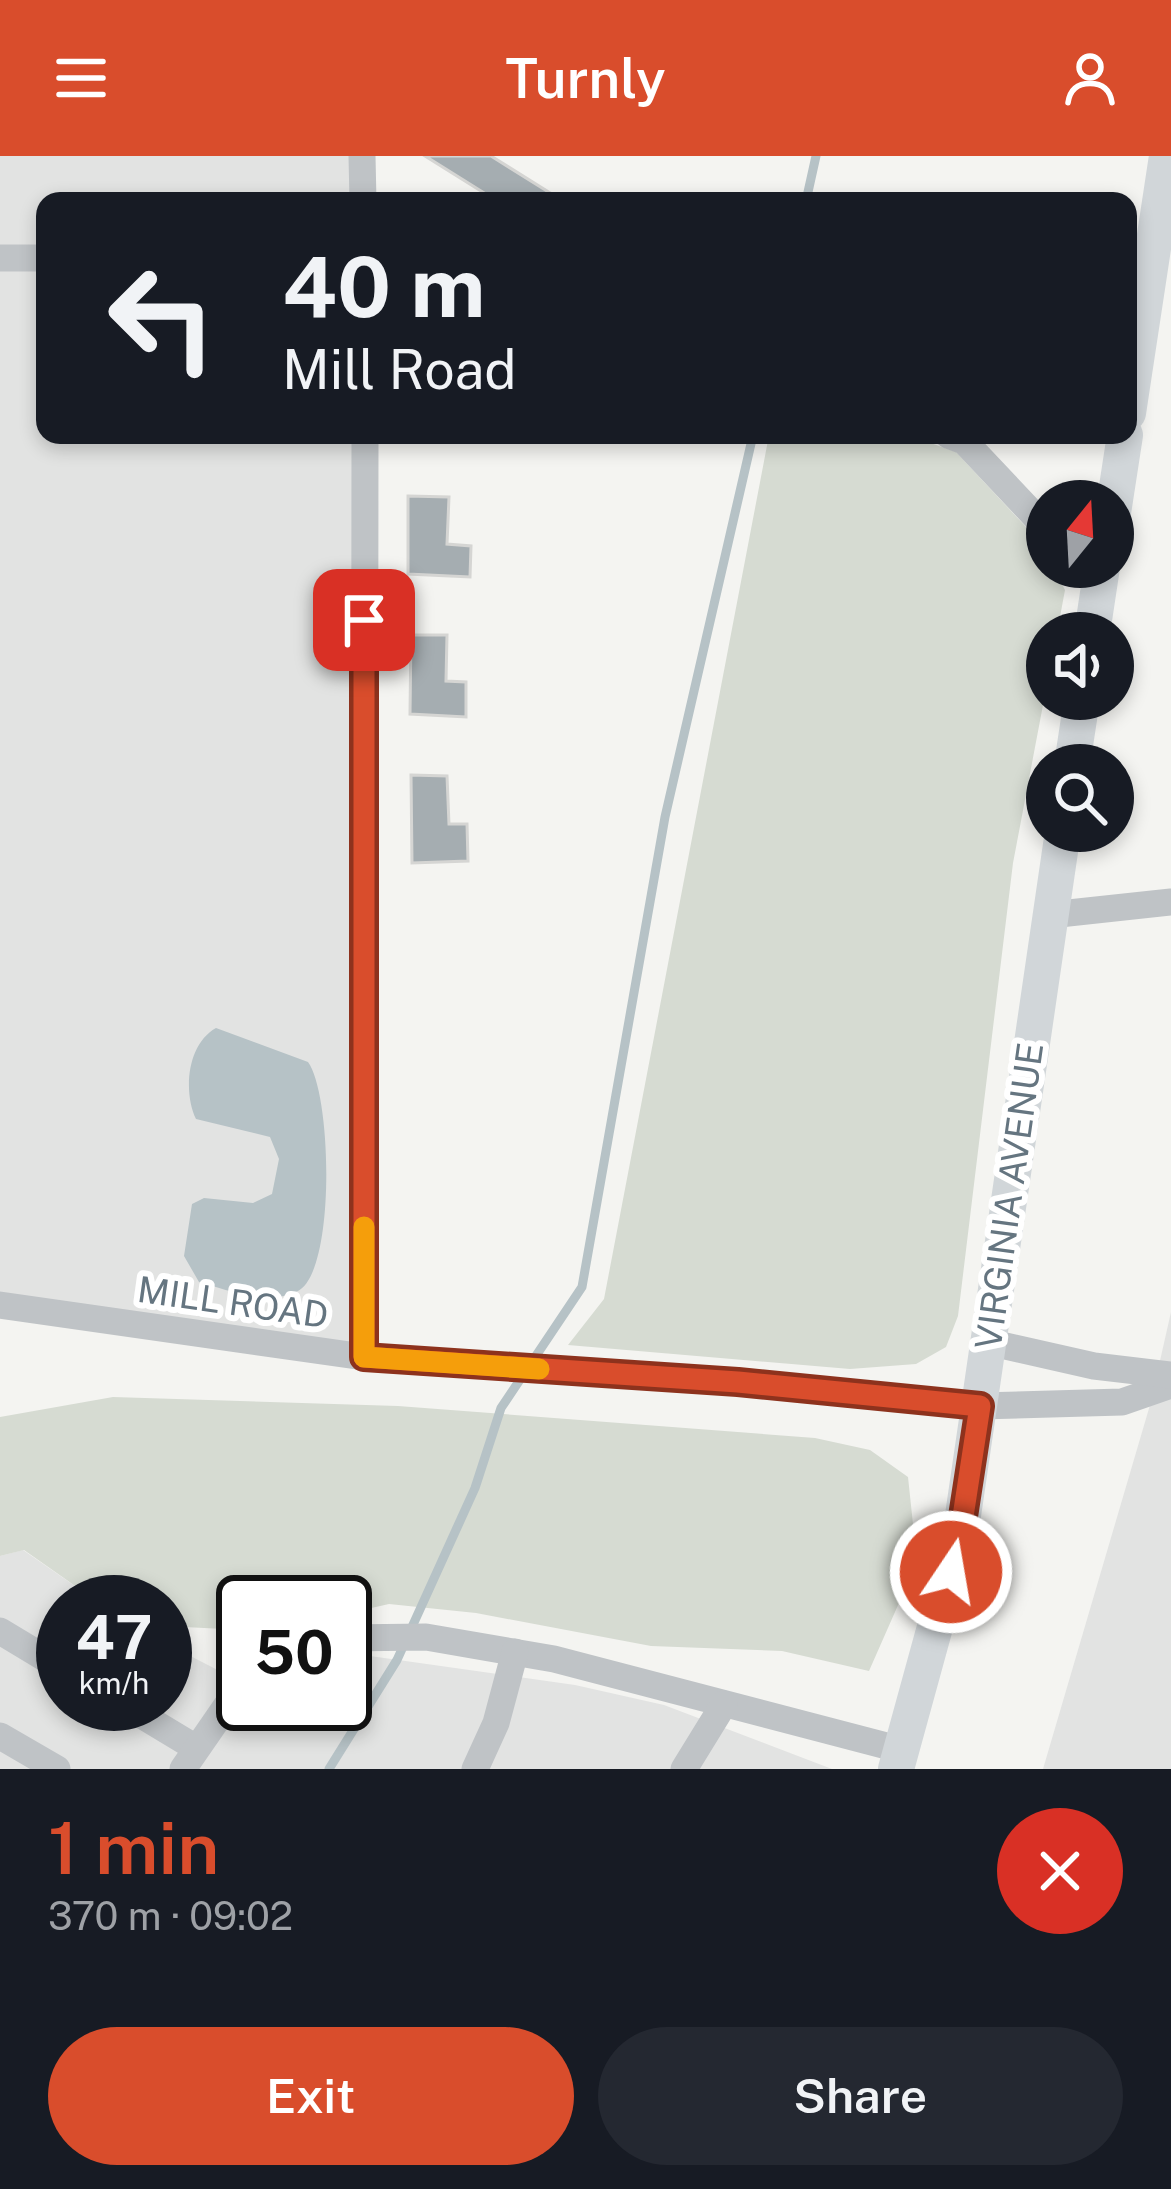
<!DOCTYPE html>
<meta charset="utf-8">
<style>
:root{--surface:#171b24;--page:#242831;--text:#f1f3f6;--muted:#9ea1a6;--accent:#d94d2c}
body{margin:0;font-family:"Public Sans",sans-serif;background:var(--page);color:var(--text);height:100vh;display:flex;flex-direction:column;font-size:45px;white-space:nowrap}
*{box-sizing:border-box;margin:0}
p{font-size:39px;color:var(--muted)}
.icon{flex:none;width:66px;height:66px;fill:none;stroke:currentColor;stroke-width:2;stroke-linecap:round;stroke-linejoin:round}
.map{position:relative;height:1613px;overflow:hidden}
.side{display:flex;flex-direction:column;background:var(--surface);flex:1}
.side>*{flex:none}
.banner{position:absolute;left:36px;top:36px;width:1101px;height:252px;border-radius:24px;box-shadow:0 6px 18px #0003;background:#171b24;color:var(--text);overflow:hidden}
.needle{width:78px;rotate:18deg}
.buttons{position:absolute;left:1026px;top:324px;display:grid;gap:24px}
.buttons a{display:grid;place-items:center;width:108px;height:108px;border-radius:50%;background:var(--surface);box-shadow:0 6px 18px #0003;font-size:60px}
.speed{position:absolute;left:36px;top:1419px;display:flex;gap:24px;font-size:60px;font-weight:700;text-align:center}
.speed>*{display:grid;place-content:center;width:156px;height:156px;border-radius:50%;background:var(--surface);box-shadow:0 6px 18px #0003;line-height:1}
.speed small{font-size:30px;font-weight:400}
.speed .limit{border:6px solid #111;border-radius:18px;background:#fff;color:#111}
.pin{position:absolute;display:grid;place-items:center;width:102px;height:102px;color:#fff;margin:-51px;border-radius:24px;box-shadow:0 6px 18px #0006}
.me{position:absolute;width:132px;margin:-66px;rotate:12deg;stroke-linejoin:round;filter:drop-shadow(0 0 9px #0008)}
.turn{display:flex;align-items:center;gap:42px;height:252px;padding:0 48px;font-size:54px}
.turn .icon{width:156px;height:156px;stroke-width:2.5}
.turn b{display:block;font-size:84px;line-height:102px}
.round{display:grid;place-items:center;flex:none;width:126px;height:126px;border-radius:63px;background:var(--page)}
.summary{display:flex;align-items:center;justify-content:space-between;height:204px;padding:0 48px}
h1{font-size:72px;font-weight:600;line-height:90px;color:var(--accent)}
.button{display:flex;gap:24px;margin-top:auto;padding:24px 48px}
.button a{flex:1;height:138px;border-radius:72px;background:var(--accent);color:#fff;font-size:48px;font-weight:600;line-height:138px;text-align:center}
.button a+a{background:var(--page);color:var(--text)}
header{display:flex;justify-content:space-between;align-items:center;height:156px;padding:0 48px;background:var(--accent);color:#fff;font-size:54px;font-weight:600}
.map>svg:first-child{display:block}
.built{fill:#e2e3e2}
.green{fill:#d6dbd2}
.water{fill:#b6c2c6}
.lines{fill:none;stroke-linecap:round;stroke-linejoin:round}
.stream{stroke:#b6c2c6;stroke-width:9}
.building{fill:#a5adb1;stroke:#d5d5d3;stroke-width:3}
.minor{stroke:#bfc3c6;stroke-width:27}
.major{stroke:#d1d6d9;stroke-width:36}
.route-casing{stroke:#8d321d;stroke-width:30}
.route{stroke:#d94d2c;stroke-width:21}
.slow{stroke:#f59e0b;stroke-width:21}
.labels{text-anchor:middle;stroke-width:12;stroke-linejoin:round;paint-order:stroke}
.street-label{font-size:36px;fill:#657580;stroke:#fff}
</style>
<header><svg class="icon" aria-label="menu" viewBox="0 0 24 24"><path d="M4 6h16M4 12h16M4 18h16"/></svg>Turnly<svg class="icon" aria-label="person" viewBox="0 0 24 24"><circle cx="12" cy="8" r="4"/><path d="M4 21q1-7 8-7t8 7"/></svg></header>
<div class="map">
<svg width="1171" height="1613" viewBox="0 0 1171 1613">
<rect width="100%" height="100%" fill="#f4f4f1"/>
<g class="built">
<path d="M0,0H362L363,45H45V279H365L364,1201L0,1149Z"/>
<path d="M1171,1156V1613H1043L1150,1249Z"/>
<path d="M23,1394L98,1446H63V1548H165V1487L243,1527V1548H345V1509L370,1500L575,1529L664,1549L832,1613H0V1400Z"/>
</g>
<g class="green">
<path d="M769,279H908L956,296L1040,386L1047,399V411H1053L1065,434L1057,477H1047V528L1013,707L958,1160L946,1191L916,1208L850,1213L568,1189L604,1143Z"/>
<path d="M113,1241L398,1250L815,1282L870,1294L908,1321L917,1406L869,1515L782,1495L651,1490L476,1457L389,1448L345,1458V1446H243V1474L165,1470V1446H98L24,1394L0,1400V1261Z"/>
</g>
<path class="water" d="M216,872L308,906C332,939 336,1115 298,1135C271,1150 226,1134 199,1126L184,1100L192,1048L204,1042L253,1047L272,1038L279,1003L270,981L196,963C183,936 187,888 216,872Z"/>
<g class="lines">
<g class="stream">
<path d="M806,45L816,0"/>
<path d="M329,1613L397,1504L475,1332L501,1252L582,1131L665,661L753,279"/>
</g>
</g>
<g class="building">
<path d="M425,0H491L563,45H497Z"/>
<path d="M408,340L449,341L447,388L471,390L470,421L408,418Z"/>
<path d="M411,479H447L446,525L466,526V561L410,558Z"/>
<path d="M411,619L447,620L449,668H467L468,705L412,707Z"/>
</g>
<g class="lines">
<g class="minor">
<path d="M362,0L363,45"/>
<path d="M0,102H45"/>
<path d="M948,279L964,285L1047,373"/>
<path d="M1050,759L1171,746"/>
<path d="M0,1149L364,1201L738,1226L979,1250L1122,1246L1171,1229"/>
<path d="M988,1186L1094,1210L1171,1219"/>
<path d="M364,1201L365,279"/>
<path d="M0,1475L63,1513"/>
<path d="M345,1482L426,1481L554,1503L902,1594"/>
<path d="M123,1548L196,1592"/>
<path d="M0,1580L57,1613"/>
<path d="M183,1613L243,1526"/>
<path d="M475,1613L496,1567L515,1496"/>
<path d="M684,1613L724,1548"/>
</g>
<g class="major">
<path d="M1128,257L1167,0"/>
<path d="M1113,357L1125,279"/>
<path d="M1092,477L1102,411"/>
<path d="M1072,609L1082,543"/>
<path d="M896,1613L960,1380L1063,675"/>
</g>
</g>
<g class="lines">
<defs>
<path id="route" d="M364,464V1201L738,1226L980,1250L960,1380L951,1416"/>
</defs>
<use href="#route" class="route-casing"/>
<use href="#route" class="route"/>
<path class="slow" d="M364,1071V1201L539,1213"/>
</g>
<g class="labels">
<g class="street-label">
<text transform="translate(1009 1040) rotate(-82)" y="13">VIRGINIA AVENUE</text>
<text transform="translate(233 1146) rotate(8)" y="13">MILL ROAD</text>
</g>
</g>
</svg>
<div class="buttons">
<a><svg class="needle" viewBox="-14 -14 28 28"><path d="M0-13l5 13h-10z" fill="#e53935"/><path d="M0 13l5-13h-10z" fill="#9ea1a6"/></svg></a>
<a><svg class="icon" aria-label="sound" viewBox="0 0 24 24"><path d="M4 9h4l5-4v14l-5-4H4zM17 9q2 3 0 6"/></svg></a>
<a><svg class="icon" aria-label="search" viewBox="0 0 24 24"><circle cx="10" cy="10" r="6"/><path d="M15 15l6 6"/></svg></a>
</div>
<div class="speed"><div>47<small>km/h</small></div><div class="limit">50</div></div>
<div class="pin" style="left:364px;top:464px;background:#d93025"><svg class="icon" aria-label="arrive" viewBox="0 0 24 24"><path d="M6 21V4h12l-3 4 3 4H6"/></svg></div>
<svg class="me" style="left:951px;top:1416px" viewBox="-20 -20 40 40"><circle r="17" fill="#d94d2c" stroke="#fff" stroke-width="3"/><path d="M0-11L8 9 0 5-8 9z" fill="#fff"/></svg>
<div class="banner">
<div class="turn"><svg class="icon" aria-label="left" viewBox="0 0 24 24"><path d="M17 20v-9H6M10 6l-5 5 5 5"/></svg><div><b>40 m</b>Mill Road</div></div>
</div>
</div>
<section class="side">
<div class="summary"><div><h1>1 min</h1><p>370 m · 09:02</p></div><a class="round" style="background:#d93025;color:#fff"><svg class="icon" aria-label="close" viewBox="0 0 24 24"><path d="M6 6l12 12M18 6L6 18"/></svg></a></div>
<div class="button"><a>Exit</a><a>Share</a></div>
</section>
